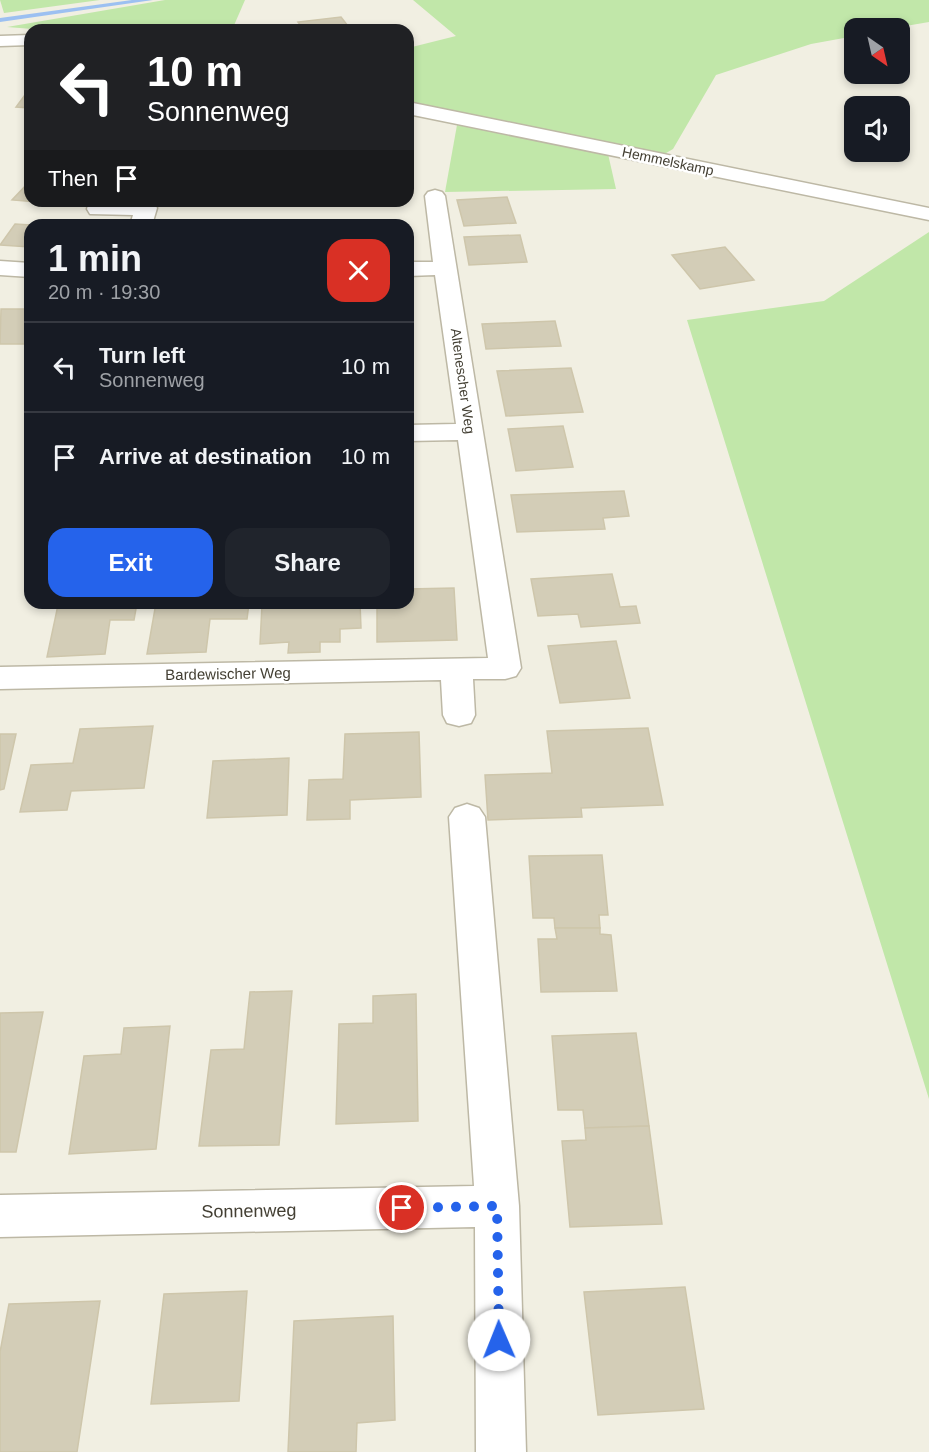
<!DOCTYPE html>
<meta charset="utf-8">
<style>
:root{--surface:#171b24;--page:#20242c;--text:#f1f3f6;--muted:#9ea1a6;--line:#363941;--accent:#2563eb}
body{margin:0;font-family:Helvetica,sans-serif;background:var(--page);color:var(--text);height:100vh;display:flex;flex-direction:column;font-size:22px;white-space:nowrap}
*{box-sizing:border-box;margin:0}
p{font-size:20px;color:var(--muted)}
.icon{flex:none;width:33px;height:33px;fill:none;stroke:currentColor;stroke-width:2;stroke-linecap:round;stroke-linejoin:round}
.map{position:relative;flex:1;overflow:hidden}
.details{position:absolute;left:24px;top:219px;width:390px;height:390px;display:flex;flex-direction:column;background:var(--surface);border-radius:18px;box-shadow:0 3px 9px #0003}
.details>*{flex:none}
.top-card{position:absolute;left:24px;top:24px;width:390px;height:183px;border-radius:18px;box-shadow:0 3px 9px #0003;background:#202124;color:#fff;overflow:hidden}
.needle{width:39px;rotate:146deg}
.tools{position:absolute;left:844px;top:18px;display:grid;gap:12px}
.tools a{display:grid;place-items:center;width:66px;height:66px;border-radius:12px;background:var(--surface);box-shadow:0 3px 9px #0003;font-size:30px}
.pin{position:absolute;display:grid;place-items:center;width:51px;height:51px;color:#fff;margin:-26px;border:3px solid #fff;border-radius:50%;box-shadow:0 2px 6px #0007}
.me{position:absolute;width:66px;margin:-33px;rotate:359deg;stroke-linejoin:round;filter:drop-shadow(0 0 4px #0008)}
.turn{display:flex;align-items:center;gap:21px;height:126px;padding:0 24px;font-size:27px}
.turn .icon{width:78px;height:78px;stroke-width:2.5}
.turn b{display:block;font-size:42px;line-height:51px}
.then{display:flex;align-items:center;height:57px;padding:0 24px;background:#0003;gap:12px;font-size:22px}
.round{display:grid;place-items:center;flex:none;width:63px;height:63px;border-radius:18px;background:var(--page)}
.headline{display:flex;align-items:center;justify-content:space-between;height:102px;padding:0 24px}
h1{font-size:36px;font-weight:700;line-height:45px}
.cta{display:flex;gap:12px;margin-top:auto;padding:12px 24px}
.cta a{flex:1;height:69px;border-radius:18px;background:var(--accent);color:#fff;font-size:24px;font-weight:700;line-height:69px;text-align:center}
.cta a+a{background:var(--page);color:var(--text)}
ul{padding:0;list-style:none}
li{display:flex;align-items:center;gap:18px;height:90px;padding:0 24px;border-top:2px solid var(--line)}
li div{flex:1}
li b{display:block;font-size:22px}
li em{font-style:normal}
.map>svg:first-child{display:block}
.green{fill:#c1e7a9}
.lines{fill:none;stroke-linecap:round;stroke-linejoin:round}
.stream{fill:#9cc0f1;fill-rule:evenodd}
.building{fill:#d3cdb7;stroke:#cec6ab;stroke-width:1.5}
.minor-casing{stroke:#bdb8a5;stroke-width:3}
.minor{fill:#fff;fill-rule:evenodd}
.route{stroke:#2563eb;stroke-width:10;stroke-dasharray:0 18}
.labels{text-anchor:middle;stroke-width:5;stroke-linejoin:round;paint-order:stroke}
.far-street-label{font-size:14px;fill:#433f33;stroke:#fff}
.street-label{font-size:15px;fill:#433f33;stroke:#fff}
.near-street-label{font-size:18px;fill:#433f33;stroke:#fff}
</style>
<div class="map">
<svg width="929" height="1452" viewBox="0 0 929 1452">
<rect width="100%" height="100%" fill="#f1efe2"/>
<g class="green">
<path d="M0,0H100L4,13Z"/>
<path d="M165,0H245L232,30H45L7,27Z"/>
<path d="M413,0H929V22L894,28H855V36L811,44L716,75L673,149L661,156L408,104V48L456,36Z"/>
<path d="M457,125L608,154L616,189L445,192Z"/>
<path d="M929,232V1099L687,320L824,301Z"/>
</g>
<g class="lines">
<path class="stream" d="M132,0H153L0,22V18Z"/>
</g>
<g class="building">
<path d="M341,17L351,30H304L298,22Z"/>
<path d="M30,88V108L16,107Z"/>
<path d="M30,181V201H64L62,204L12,200Z"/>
<path d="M507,197L516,223L464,226L457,200Z"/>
<path d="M263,221L262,225H176L177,222Z"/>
<path d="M15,224L30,225V247L0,245Z"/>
<path d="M520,235L527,262L469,265L464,237Z"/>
<path d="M725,247L754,280L700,289L672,255Z"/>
<path d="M1,309H30V344H0Z"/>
<path d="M555,321L561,346L486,349L482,324Z"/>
<path d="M571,368L583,412L506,416L497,371Z"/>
<path d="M563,426L573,467L516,471L508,429Z"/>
<path d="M624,491L629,516L603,518L605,529L517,532L511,495Z"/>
<path d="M612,574L620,607L636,606L640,623L581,627L578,614L538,616L531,579Z"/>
<path d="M454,588L457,640L377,642V603H408V589Z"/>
<path d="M137,603L134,620H110L105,654L47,657L58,605Z"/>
<path d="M156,603H249L247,619H210L206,652L147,654Z"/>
<path d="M310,603H360L361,628L340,629V642H320V652L288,653L289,642L260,644L262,605Z"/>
<path d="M616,641L630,698L560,703L548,646Z"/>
<path d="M153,726L144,788L71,791L67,810L20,812L31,765L73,763L80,729Z"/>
<path d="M648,728L663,805L581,808L582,817L488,820L485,775L552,773L547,731Z"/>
<path d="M419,732L421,797L350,800V819L307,820L309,780L343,779L345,734Z"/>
<path d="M0,734H16L4,789L0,790Z"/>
<path d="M289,758L287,815L207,818L213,761Z"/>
<path d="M602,855L608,915H599L600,928H555L554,918H533L529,856Z"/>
<path d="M555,928H600V934L611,935L617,991L541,992L538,939H557Z"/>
<path d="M292,991L279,1145L199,1146L211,1050L244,1049L250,992Z"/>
<path d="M416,994L418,1121L336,1124L339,1024L373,1023V996Z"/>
<path d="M43,1012L16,1152H0V1013Z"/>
<path d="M170,1026L156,1149L69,1154L84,1056L121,1054L124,1028Z"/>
<path d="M636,1033L649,1126L585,1128L583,1110H558L552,1036Z"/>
<path d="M649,1126L662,1224L570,1227L562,1141L586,1140L585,1128Z"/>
<path d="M685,1287L704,1409L598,1415L584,1292Z"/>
<path d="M247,1291L239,1401L151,1404L164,1294Z"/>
<path d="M100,1301L77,1452H0V1352L9,1304Z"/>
<path d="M393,1316L395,1420L357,1423L356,1452H288L294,1321Z"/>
</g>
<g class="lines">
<defs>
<g id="minor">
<path d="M30,35V45L0,46V36Z"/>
<path d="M408,102L929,208V220L408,114Z"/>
<path d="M435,190L442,192L445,196L521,668L516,676L505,679H473L475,715L471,723L459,726L447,723L443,715L441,680L0,689V667L488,658L458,440L408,441V425L456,424L435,275L408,276V262H433L425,196L428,192Z"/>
<path d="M89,201L146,202L154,203L157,208L152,225H130L133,215L90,214L87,209Z"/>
<path d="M0,261L30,263V277L0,275Z"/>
<path d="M467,804L479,808L485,817L519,1206L526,1452H476L475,1227L0,1237V1195L474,1186L449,817L455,808Z"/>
</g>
</defs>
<use href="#minor" class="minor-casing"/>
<use href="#minor" class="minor"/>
</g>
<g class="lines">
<path class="route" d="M402,1208L497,1206L499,1340"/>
</g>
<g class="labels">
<g class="far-street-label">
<text transform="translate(668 161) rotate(12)" y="5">Hemmelskamp</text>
<text transform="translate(463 381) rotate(82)" y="5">Altenescher Weg</text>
</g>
<g class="street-label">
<text transform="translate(228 674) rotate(-1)" y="5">Bardewischer Weg</text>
</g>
<g class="near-street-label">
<text transform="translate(249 1211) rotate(-1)" y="6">Sonnenweg</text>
</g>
</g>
</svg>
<div class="tools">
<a><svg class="needle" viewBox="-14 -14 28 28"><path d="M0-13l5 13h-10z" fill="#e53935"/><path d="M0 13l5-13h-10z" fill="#9ea1a6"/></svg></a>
<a><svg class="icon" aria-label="sound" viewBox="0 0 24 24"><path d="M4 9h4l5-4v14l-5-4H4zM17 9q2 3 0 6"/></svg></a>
</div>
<div class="pin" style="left:402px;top:1208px;background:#d93025"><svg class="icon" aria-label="arrive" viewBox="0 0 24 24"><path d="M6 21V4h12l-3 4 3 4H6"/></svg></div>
<svg class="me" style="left:499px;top:1340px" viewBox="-20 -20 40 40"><circle r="19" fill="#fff"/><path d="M0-13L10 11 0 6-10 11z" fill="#2563eb"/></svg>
<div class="top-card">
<div class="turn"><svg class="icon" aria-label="left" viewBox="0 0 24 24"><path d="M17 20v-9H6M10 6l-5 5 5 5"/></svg><div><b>10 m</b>Sonnenweg</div></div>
<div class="then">Then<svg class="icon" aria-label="arrive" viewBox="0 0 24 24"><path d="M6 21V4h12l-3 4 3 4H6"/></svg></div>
</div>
<section class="details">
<div class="headline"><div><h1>1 min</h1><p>20 m · 19:30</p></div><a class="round" style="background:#d93025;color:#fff"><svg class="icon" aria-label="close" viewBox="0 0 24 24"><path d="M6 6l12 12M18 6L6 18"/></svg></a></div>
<ul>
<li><svg class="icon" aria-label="left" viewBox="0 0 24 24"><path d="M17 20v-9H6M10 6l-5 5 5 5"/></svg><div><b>Turn left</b><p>Sonnenweg</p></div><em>10 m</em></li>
<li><svg class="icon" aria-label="arrive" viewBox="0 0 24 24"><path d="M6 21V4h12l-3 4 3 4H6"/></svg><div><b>Arrive at destination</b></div><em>10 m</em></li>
</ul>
<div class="cta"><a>Exit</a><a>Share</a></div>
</section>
</div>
